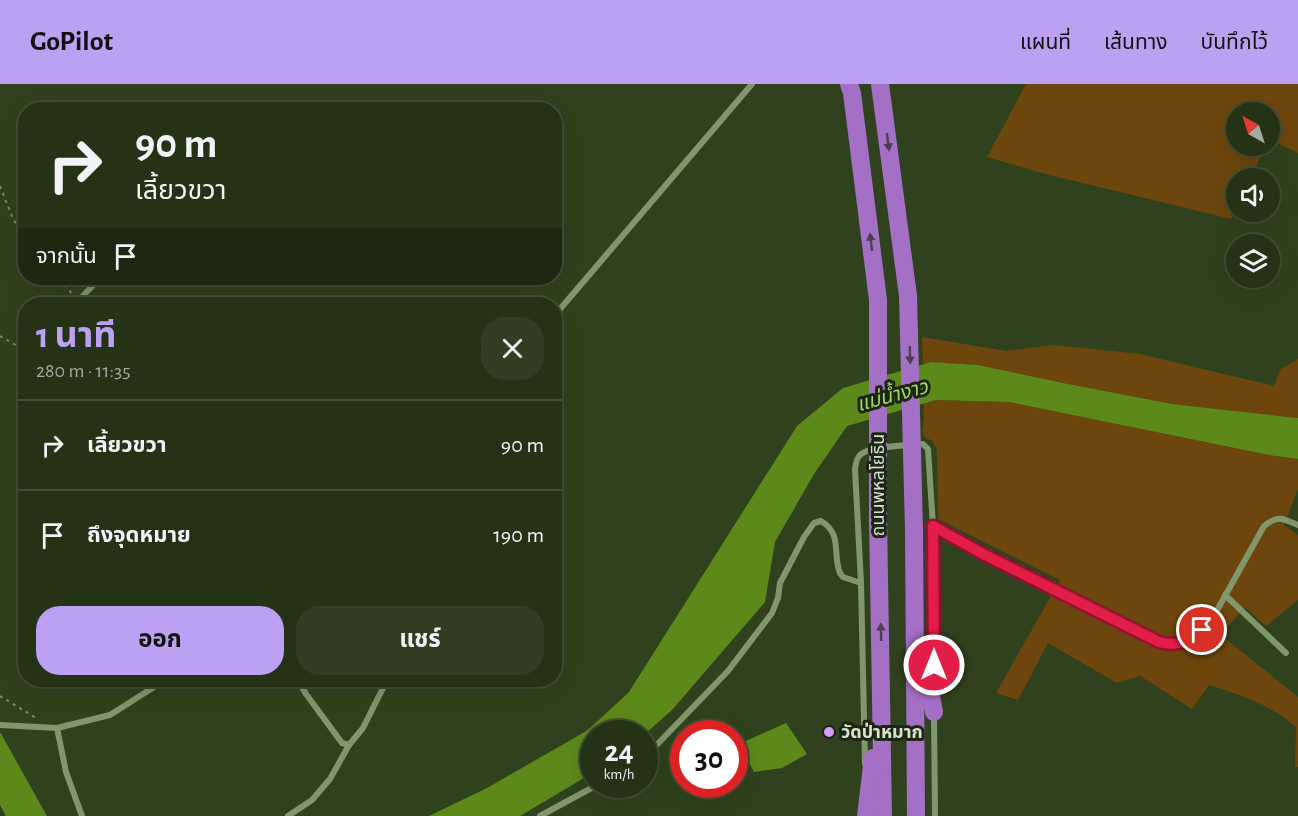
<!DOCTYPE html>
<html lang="th">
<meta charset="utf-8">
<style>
:root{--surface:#243216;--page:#303e23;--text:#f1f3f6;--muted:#a3aaa1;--line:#414d35;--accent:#bca0f2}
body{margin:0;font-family:"Alegreya Sans","Noto Sans Thai",sans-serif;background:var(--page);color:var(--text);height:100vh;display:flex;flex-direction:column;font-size:22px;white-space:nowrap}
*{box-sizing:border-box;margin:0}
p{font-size:20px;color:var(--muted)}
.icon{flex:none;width:33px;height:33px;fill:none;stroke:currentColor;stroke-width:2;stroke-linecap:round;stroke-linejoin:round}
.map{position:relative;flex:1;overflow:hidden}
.sheet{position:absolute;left:18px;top:213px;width:544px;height:390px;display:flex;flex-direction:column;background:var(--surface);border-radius:24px;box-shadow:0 6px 24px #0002,0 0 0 2px var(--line)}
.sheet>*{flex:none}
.top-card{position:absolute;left:18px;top:18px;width:544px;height:183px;border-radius:24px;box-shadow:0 6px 24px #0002,0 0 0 2px var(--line);background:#243216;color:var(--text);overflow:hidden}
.needle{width:39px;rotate:321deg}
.fabs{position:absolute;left:1226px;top:18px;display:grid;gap:12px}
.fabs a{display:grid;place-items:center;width:54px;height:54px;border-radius:50%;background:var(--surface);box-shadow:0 6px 24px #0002,0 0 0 2px var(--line);font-size:30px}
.speed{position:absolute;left:580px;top:636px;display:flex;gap:12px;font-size:30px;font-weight:700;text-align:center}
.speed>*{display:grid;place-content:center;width:78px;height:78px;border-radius:50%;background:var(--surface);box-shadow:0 6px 24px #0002,0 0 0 2px var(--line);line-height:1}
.speed small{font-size:15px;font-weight:400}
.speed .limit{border:9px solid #d22;background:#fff;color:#111}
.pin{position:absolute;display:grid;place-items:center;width:51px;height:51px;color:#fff;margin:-26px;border:3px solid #fff;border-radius:50%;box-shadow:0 2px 6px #0007}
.me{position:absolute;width:66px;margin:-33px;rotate:0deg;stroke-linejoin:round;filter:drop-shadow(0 0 4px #0008)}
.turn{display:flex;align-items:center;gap:21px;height:126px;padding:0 18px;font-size:27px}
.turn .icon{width:78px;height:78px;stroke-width:2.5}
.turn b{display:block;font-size:42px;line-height:51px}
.then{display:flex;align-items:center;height:57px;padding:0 18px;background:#0003;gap:12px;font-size:22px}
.round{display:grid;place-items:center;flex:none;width:63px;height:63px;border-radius:24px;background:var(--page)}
.overview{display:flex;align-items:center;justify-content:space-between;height:102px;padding:0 18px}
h1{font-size:36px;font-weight:700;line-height:45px;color:var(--accent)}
.action{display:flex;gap:12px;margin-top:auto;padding:12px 18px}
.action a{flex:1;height:69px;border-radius:24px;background:var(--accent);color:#111;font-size:24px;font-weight:700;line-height:69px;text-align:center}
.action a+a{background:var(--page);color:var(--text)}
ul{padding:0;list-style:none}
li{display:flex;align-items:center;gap:18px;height:90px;padding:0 18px;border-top:2px solid var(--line)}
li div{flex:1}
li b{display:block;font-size:22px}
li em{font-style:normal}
header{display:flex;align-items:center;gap:36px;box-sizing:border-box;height:84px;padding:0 30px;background:var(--accent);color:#111}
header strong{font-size:28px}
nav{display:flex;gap:33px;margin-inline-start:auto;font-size:21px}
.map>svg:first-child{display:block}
.green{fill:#6d460d}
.water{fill:#5d891b}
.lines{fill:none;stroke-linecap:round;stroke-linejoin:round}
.path{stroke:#7c8a6d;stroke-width:2;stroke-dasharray:3 4.5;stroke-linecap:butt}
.minor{stroke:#82966e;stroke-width:6}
.trunk{stroke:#a470c6;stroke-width:18}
.oneway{fill:#4c3f53}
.route-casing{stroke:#92132f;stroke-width:15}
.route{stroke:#e11d48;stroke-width:10}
.poi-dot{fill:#d49cfc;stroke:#1d2515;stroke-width:2}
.labels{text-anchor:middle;stroke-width:6;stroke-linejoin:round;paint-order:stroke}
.street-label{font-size:18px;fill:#d6e1cc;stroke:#1d2515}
.poi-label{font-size:18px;font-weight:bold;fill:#d6e1cc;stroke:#1d2515;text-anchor:start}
.water-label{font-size:20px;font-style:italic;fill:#9ed956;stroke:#1d2515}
</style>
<header>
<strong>GoPilot</strong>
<nav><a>แผนที่</a><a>เส้นทาง</a><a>บันทึกไว้</a></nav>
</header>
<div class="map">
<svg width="1298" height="732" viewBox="0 0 1298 732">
<rect width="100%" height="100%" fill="#30421d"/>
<g class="green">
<path d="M1026,0H1298V69L1269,55V28H1236V62H1266L1250,94H1236V125L1231,135L1042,89L987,73Z"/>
<path d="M922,253L1006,267L1054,261L1140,270L1274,302L1281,285L1298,275V334L1172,320L1063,299L978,281L932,278L923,280Z"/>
<path d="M936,316L1009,318L1269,371L1298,375V405L1284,441L1298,451V516L1266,542L1245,523L1221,551L1298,613V683H1295L1296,643C1271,621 1241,611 1209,601L1192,625L1140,592L1117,599L1048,559L1018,616L996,609L1060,496L938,435L937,365L932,357L923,352L924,319Z"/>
</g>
<g class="water">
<path d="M931,278L978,281L1063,299L1172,320L1298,334V375L1269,371L1009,318L936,316L847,342L814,390L775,458L765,518L672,626L645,650H594V688L520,732H429L487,704L588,646L629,608L797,342L843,304Z"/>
<path d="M786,639L807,670L782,684L754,688L739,660Z"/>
<path d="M0,648L47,732H6L0,721Z"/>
</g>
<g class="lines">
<g class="path">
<path d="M0,102L13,135L26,154"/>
<path d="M62,194L64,200L73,211"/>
<path d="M0,252L26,267"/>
<path d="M0,612L36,634"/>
</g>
<g class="minor">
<path d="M84,220L79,216L100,194"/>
<path d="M555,231L752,0"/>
<path d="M933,442L985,471L1167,560H1179L1190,556L1215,530L1264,442C1278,431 1282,434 1298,441"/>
<path d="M1225,511L1286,569"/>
<path d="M298,596L306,610L342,659L349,661"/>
<path d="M934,631L935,732"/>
<path d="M0,641L57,644L110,631L165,596"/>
<path d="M57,644L66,688L82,732"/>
<path d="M645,673L728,587L772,529L778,514L780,499L804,453L814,439L821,437C843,450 832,470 840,489L843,493L861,499"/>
<path d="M865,680L861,499L855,385C856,380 856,375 860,371C869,362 910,361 923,360L928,365L933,442L934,584"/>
<path d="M288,732L312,716L330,695L349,661L363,644L383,604L390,596"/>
<path d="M540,732L599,700"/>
</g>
<g class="trunk">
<path d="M849,0L852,9L878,216V435L883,732"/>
<path d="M880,0L908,212L914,446L916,732"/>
<path d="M923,570L934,628"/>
<path d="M866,732L873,674"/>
</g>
</g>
<defs><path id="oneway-solid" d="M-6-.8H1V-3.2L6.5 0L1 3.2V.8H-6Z" transform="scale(1.5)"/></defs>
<g class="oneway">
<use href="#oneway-solid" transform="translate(888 58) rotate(83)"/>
<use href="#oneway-solid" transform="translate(871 158) rotate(-97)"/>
<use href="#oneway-solid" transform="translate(910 271) rotate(89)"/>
<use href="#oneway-solid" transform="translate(881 548) rotate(-91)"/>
</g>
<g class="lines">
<defs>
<path id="route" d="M934,581L933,442L985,471L1159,558C1177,563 1189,557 1202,546"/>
</defs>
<use href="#route" class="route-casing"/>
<use href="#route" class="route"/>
</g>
<circle class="poi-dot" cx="829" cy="648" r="6"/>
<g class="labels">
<g class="street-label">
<text transform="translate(878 401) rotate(-90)" y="6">ถนนพหลโยธิน</text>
</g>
<g class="poi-label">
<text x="841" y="654">วัดป่าหมาก</text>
</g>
<g class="water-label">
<text transform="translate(892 311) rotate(-15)" y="7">แม่น้ำงาว</text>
</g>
</g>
</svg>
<div class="fabs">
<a><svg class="needle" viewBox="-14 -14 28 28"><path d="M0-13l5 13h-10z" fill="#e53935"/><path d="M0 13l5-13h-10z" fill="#a3aaa1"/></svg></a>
<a><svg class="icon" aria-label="sound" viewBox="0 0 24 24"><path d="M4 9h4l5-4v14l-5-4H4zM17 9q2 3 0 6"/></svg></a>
<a><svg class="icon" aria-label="layers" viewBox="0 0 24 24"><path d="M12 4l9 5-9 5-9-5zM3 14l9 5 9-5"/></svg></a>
</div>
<div class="speed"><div>24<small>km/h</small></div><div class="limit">30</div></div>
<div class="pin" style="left:1202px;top:546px;background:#d93025"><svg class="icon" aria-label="arrive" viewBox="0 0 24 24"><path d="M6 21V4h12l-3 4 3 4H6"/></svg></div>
<svg class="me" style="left:934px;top:581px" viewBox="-20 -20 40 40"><circle r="17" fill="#e11d48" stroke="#fff" stroke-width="3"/><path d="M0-11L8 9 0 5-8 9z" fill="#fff"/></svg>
<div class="top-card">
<div class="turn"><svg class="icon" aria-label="right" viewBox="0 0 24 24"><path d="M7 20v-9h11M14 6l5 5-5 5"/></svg><div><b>90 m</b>เลี้ยวขวา</div></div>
<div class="then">จากนั้น<svg class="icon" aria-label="arrive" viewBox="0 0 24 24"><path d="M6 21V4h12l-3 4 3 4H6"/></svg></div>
</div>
<section class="sheet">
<div class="overview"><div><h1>1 นาที</h1><p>280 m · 11:35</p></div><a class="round"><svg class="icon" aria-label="close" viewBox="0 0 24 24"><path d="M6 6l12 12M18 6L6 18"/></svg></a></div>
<ul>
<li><svg class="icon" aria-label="right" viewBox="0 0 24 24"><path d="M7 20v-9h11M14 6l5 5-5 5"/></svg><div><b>เลี้ยวขวา</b></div><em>90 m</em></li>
<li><svg class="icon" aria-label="arrive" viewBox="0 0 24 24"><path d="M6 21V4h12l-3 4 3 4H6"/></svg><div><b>ถึงจุดหมาย</b></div><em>190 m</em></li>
</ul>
<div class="action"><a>ออก</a><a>แชร์</a></div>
</section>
</div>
